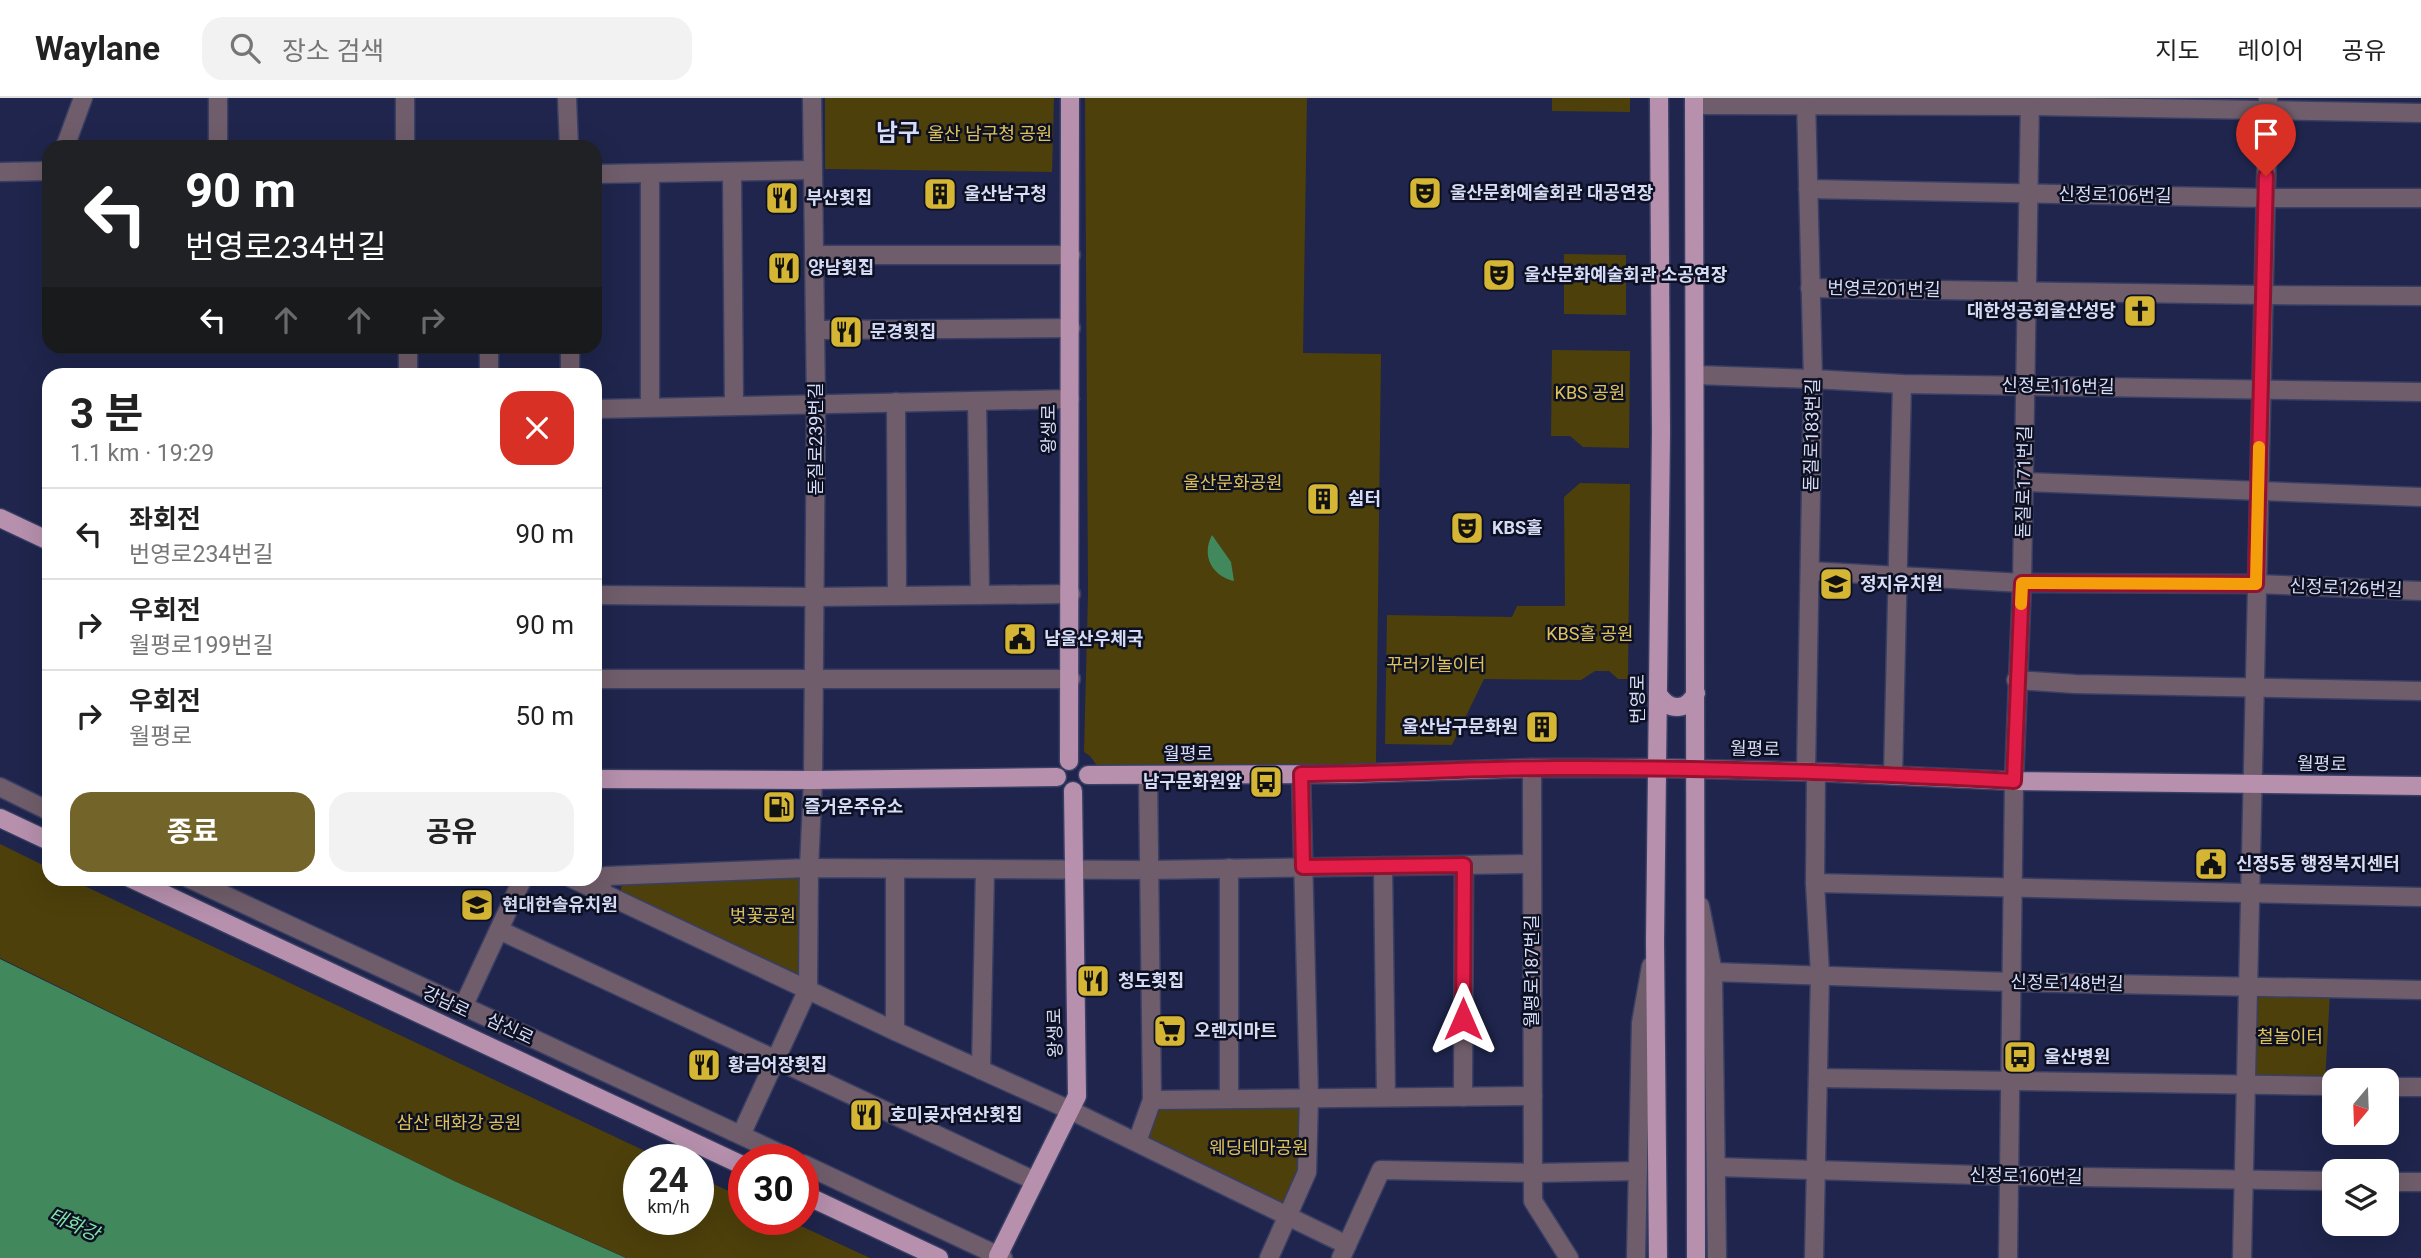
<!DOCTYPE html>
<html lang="ko">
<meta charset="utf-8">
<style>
:root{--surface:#fff;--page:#f2f2f2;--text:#222;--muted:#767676;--line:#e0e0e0;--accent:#73642a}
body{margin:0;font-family:Roboto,"Noto Sans KR",sans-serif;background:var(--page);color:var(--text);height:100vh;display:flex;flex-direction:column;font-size:26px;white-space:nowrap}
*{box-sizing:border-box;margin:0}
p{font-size:23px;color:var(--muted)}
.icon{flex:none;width:38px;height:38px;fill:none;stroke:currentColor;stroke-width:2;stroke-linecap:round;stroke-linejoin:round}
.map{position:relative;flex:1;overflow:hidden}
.sheet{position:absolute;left:42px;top:270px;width:560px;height:518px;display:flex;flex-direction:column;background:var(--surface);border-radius:21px;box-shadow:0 7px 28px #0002}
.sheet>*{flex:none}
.guide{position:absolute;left:42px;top:42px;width:560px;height:214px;border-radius:21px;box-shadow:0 7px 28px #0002;background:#202124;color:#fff;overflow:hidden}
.needle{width:46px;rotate:199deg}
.tools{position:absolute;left:2322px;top:970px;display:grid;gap:14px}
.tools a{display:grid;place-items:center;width:77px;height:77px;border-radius:14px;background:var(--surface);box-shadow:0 7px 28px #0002;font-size:35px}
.speed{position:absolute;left:623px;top:1046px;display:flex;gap:14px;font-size:35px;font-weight:700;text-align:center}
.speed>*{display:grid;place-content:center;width:91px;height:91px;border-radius:50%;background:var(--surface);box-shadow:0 7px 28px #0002;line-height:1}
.speed small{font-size:18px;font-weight:400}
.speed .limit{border:10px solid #d22;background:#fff;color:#111}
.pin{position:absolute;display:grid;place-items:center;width:60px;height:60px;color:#fff;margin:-72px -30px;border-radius:50% 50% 50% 0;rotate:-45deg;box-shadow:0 0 7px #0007}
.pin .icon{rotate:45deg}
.me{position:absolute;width:77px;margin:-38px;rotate:0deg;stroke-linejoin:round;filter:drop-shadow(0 0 5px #0008)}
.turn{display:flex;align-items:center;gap:24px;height:147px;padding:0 28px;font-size:32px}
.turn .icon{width:91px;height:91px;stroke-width:2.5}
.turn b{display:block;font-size:49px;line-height:60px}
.lanes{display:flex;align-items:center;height:66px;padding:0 28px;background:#0003;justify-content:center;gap:35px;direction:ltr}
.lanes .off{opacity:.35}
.round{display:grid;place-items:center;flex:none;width:74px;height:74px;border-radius:21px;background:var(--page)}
.overview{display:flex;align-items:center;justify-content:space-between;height:119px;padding:0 28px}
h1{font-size:42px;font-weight:700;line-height:52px}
.action{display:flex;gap:14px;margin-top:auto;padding:14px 28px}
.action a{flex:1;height:80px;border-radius:21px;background:var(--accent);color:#fff;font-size:28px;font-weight:700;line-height:80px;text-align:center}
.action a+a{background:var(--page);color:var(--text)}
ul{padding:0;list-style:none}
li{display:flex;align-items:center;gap:21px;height:91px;padding:0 28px;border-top:2px solid var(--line)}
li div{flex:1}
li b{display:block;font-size:26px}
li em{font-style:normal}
header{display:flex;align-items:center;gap:42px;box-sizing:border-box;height:98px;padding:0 35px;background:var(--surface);border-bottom:2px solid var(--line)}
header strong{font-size:33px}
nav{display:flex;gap:38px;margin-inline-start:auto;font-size:24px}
.search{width:490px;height:63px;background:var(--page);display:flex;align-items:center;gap:18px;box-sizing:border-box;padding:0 24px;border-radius:21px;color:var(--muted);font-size:26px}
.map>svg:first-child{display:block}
.green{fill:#4d400b}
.water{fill:#41895d}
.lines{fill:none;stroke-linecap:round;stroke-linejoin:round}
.minor-casing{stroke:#393f64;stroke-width:21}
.major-casing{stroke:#393f64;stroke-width:21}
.minor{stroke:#705d6b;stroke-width:18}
.major{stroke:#b690ad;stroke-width:18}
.route-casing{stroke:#92132f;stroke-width:18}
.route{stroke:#e11d48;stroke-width:12}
.slow{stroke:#f59e0b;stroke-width:12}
.labels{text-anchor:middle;stroke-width:5;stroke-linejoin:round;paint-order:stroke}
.park-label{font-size:18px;fill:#e0c358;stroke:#0d1022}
.poi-label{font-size:18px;font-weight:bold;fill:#d6dcf6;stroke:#0d1022;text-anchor:start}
.street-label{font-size:18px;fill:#d6dcf6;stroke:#0d1022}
.water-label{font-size:19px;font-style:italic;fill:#82e5a5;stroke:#0d1022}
.district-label{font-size:24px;font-weight:bold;fill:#d6dcf6;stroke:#0d1022}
</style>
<header>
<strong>Waylane</strong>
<div class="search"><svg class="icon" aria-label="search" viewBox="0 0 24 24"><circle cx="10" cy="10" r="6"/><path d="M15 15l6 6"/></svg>장소 검색</div>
<nav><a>지도</a><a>레이어</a><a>공유</a></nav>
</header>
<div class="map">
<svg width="2421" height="1160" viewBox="0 0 2421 1160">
<rect width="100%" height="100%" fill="#1f254c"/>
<g class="green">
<path d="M825,0H1054L1052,74L825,71Z"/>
<path d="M1085,0H1307L1303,255L1381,256L1376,667L1098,669L1090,658L1084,654L1088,496Z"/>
<path d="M1552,0H1630V14L1552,13Z"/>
<path d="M1564,156L1626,157V217L1564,216Z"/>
<path d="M1552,252L1630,253L1629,350L1583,349L1570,338H1551Z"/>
<path d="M1580,385L1630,386L1628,581H1618L1609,573H1595L1581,582L1484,581L1452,647L1385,646L1387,517L1512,519L1517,508H1565L1564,399Z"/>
<path d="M0,746L49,770V780L70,781L664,1062H639V1122H698V1079L744,1100V1122H788L870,1160H627L454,1083L0,860Z"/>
<path d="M795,778L802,784L801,877L620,796L622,786Z"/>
<path d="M2255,893L2330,895L2325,984L2251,982Z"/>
<path d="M1309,1000L1307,1074L1288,1118L1137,1044L1152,1002Z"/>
</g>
<g class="water">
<path d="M1212,437L1231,464L1234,483C1212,478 1201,458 1212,437Z"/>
<path d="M0,861L454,1083L626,1160H0Z"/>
</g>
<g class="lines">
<defs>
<g id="minor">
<path d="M405,0V49"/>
<path d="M567,0L569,49"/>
<path d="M1694,7L2030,8L2421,15"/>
<path d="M65,49L83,0"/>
<path d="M218,49V0"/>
<path d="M0,74L49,73"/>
<path d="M732,74L734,308"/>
<path d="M650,75V309"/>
<path d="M595,76L812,72"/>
<path d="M1808,91L2265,100H2421"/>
<path d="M814,157H1071"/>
<path d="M1810,190L2263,197L2421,198"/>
<path d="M815,232L1071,230"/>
<path d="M408,248V276"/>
<path d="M570,248V276"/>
<path d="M489,276V248"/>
<path d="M1696,277L1813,281L1902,286L2421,294"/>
<path d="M977,303L980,497"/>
<path d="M896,304L897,498"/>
<path d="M595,311L1070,301"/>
<path d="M2024,384L2421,399"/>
<path d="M1810,473L2022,485L2256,486L2421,493"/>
<path d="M595,497L815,499L1071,496"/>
<path d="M595,581H1071"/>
<path d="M2016,582L2075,586L2421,593"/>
<path d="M1532,670L1533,1103L1569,1160"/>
<path d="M1806,673L1813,281L1806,0"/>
<path d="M1893,677L1902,286"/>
<path d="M0,689L49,713"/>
<path d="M1383,768L1386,999"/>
<path d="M1229,770V1001"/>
<path d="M895,771V933"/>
<path d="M188,780L794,1062"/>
<path d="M571,780L895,933L1070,1012L1347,1147"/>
<path d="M1815,785L2421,799"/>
<path d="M598,794L606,778L809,770L1149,772L1532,766"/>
<path d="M1700,808L1713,874L1717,1160"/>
<path d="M499,832L1035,1083"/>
<path d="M1713,874L2012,884L2421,892"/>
<path d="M463,909L523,780"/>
<path d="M981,972L985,772"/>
<path d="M1818,980L2334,988"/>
<path d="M2387,989H2421"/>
<path d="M1463,999L1464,767"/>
<path d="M1152,1002L1533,998"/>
<path d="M741,1037L808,891L809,770L813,682L816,306L812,0"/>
<path d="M1137,1044L1152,1002L1148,677"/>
<path d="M803,1066L1003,1160"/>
<path d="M1717,1069L2010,1078L2334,1083"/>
<path d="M2387,1084H2421"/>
<path d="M1269,1160L1307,1074L1309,1000L1301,676"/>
<path d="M1341,1160L1381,1072L1533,1075L1638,1073"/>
<path d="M1636,1160L1641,925L1651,868"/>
<path d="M1814,1160L1820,876L1815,785L1816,674"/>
<path d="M2008,1160L2014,683L2022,485L2030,0"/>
<path d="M2242,1160L2268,0"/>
</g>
<g id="major">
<path d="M1694,0L1696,1160"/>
<path d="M0,420L49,443"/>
<path d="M1658,596C1669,614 1687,613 1696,595"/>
<path d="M1069,663L1070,0"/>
<path d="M1088,677L1344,676L1532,670H1658L1816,674L2014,683L2421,688"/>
<path d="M595,681L813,682L1057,679"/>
<path d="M0,720L49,743"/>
<path d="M130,780L744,1068"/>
<path d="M803,1096L939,1160"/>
<path d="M998,1158L1077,998L1073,693"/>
<path d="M1658,1160L1655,843L1661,334L1659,0"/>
</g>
</defs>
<use href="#minor" class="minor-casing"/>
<use href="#major" class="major-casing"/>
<use href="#minor" class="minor"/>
<use href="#major" class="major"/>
</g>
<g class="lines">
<defs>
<path id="route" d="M1463,921L1464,767L1303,769L1301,676C1386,676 1471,670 1556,670C1709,669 1861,675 2014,683L2022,485L2256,486L2266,78"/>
</defs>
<use href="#route" class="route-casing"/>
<use href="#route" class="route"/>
<path class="slow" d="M2021,506L2022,485L2256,486L2259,349"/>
</g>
<defs>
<symbol id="theatre-square" viewBox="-11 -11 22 22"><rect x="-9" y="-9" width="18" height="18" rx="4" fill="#d5b534" stroke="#0d1022"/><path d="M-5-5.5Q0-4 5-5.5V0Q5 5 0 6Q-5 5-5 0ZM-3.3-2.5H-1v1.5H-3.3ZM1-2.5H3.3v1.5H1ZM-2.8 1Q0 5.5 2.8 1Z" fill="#111"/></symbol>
<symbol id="building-square" viewBox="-11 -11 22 22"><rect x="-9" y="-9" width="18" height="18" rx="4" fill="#d5b534" stroke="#0d1022"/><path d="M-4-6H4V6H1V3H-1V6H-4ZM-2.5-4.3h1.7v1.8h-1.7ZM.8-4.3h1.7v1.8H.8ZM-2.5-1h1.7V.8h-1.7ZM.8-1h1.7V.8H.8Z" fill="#111"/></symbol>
<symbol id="restaurant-square" viewBox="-11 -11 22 22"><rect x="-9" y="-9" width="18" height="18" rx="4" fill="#d5b534" stroke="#0d1022"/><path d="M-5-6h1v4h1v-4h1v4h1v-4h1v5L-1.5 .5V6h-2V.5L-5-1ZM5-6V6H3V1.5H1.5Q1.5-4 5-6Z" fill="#111"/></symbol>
<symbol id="church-square" viewBox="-11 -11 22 22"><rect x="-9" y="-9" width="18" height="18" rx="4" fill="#d5b534" stroke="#0d1022"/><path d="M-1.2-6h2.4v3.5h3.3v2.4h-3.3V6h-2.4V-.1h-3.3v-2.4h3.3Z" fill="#111"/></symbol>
<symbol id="school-square" viewBox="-11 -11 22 22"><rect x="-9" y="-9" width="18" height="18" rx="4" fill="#d5b534" stroke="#0d1022"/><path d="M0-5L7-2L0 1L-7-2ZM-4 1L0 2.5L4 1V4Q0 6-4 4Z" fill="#111"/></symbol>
<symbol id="civic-square" viewBox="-11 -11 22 22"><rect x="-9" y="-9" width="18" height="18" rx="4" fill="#d5b534" stroke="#0d1022"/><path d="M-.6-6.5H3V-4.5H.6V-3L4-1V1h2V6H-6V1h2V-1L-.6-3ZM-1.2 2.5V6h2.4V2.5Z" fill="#111"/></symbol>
<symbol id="bus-square" viewBox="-11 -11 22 22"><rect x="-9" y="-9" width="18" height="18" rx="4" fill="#d5b534" stroke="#0d1022"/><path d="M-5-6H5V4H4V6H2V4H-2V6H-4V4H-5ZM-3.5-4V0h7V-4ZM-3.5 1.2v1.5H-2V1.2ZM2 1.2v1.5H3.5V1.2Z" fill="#111"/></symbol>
<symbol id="fuel-square" viewBox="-11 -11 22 22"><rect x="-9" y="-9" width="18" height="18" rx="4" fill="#d5b534" stroke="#0d1022"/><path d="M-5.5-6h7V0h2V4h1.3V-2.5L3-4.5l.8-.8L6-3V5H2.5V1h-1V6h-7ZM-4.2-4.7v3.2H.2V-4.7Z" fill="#111"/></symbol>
<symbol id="supermarket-square" viewBox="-11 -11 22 22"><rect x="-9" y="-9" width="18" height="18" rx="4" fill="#d5b534" stroke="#0d1022"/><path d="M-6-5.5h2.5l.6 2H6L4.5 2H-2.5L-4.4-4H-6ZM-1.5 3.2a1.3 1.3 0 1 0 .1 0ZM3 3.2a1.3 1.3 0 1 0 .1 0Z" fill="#111"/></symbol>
</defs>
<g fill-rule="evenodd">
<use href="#theatre-square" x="1406" y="76" width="38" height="38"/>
<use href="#building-square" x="921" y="77" width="38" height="38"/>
<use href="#restaurant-square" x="763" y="81" width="38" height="38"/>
<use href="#restaurant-square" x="765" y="151" width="38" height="38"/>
<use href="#theatre-square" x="1480" y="158" width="38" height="38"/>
<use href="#church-square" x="2121" y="194" width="38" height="38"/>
<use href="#restaurant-square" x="827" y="215" width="38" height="38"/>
<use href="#building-square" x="1304" y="382" width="38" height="38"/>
<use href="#theatre-square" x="1448" y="411" width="38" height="38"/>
<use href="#school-square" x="1817" y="467" width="38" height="38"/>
<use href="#civic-square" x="1001" y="522" width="38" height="38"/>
<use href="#building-square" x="1523" y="610" width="38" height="38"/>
<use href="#bus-square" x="1247" y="665" width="38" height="38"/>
<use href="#fuel-square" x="760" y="690" width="38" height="38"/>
<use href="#civic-square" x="2192" y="747" width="38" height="38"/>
<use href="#school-square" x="458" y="788" width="38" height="38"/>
<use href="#restaurant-square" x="1074" y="864" width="38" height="38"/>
<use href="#supermarket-square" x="1151" y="914" width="38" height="38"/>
<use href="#bus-square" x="2001" y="940" width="38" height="38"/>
<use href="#restaurant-square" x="685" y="948" width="38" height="38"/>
<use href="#restaurant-square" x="847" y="998" width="38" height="38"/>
</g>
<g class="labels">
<g class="park-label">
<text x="990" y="42">울산 남구청 공원</text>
<text x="1590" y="301">KBS 공원</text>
<text x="1233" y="391">울산문화공원</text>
<text x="1590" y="542">KBS홀 공원</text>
<text x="1436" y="573">꾸러기놀이터</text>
<text x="763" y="824">벚꽃공원</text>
<text x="2290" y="945">철놀이터</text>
<text x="459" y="1031">삼산 태화강 공원</text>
<text x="1259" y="1056">웨딩테마공원</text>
</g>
<g class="poi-label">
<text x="1450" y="101">울산문화예술회관 대공연장</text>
<text x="964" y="102">울산남구청</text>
<text x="806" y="106">부산횟집</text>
<text x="808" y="176">양남횟집</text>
<text x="1524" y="183">울산문화예술회관 소공연장</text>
<text x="2116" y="219" text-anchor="end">대한성공회울산성당</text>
<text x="870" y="240">문경횟집</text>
<text x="1348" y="407">쉼터</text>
<text x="1492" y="436">KBS홀</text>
<text x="1860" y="492">정지유치원</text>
<text x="1044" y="547">남울산우체국</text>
<text x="1518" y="635" text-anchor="end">울산남구문화원</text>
<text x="1242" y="690" text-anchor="end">남구문화원앞</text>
<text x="804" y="715">즐거운주유소</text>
<text x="2236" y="772">신정5동 행정복지센터</text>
<text x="502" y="813">현대한솔유치원</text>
<text x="1118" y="889">청도횟집</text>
<text x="1194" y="939">오렌지마트</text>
<text x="2044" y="965">울산병원</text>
<text x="728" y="973">황금어장횟집</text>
<text x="890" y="1023">호미곶자연산횟집</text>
</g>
<g class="street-label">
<text transform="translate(2115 97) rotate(1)" y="6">신정로106번길</text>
<text transform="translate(1884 191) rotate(1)" y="6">번영로201번길</text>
<text transform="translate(2058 288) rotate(1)" y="6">신정로116번길</text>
<text transform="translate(1049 331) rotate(-90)" y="6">왕생로</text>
<text transform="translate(1812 337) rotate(-89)" y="6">돋질로183번길</text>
<text transform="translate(816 341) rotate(-90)" y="6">돋질로239번길</text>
<text transform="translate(2024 384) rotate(-89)" y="6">돋질로171번길</text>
<text transform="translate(2346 490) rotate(2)" y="6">신정로126번길</text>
<text transform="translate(1638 601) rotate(-90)" y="6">번영로</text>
<text transform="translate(1755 651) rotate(1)" y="6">월평로</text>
<text x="1188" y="662">월평로</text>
<text transform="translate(2322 666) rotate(1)" y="6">월평로</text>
<text transform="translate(1532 873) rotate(-90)" y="6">월평로187번길</text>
<text transform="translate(2067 885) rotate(1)" y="6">신정로148번길</text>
<text transform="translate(446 904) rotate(25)" y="6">강남로</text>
<text transform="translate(510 931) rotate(25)" y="6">삼신로</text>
<text transform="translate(1055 935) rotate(-91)" y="6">왕생로</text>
<text transform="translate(2026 1078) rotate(1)" y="6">신정로160번길</text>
</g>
<g class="water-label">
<text transform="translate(74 1126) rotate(24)" y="7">태화강</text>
</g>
<g class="district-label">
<text x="898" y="43">남구</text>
</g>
</g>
</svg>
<div class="tools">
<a><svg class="needle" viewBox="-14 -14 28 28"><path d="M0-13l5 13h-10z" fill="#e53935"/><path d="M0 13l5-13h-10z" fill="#767676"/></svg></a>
<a><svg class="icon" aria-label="layers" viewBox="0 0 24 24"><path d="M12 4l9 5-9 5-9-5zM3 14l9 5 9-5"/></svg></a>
</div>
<div class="speed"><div>24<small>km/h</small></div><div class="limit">30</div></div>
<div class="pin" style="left:2266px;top:78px;background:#d93025"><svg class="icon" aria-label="arrive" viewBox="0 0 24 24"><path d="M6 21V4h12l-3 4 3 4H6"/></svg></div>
<svg class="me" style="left:1463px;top:921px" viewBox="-20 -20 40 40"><path d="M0-17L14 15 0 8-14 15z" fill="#e11d48" stroke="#fff" stroke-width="4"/></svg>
<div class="guide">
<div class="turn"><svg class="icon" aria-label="left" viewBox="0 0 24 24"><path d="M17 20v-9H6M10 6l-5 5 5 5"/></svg><div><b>90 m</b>번영로234번길</div></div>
<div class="lanes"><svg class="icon" aria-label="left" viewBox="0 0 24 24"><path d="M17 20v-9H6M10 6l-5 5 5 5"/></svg><svg class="icon off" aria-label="ahead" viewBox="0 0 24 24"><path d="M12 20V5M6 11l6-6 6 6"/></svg><svg class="icon off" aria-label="ahead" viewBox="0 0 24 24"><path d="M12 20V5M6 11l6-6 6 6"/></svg><svg class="icon off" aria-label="right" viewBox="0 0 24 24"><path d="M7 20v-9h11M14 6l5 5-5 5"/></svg></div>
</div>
<section class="sheet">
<div class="overview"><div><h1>3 분</h1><p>1.1 km · 19:29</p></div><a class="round" style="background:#d93025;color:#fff"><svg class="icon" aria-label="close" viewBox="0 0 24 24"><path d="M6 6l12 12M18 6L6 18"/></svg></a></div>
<ul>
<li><svg class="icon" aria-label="left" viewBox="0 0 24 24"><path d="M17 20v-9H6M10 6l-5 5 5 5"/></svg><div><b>좌회전</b><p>번영로234번길</p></div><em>90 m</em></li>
<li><svg class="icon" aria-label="right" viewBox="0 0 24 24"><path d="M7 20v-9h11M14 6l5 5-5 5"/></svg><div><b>우회전</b><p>월평로199번길</p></div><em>90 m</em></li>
<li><svg class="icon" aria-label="right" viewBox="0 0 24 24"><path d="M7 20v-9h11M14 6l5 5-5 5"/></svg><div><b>우회전</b><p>월평로</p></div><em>50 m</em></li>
</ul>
<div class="action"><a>종료</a><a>공유</a></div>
</section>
</div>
